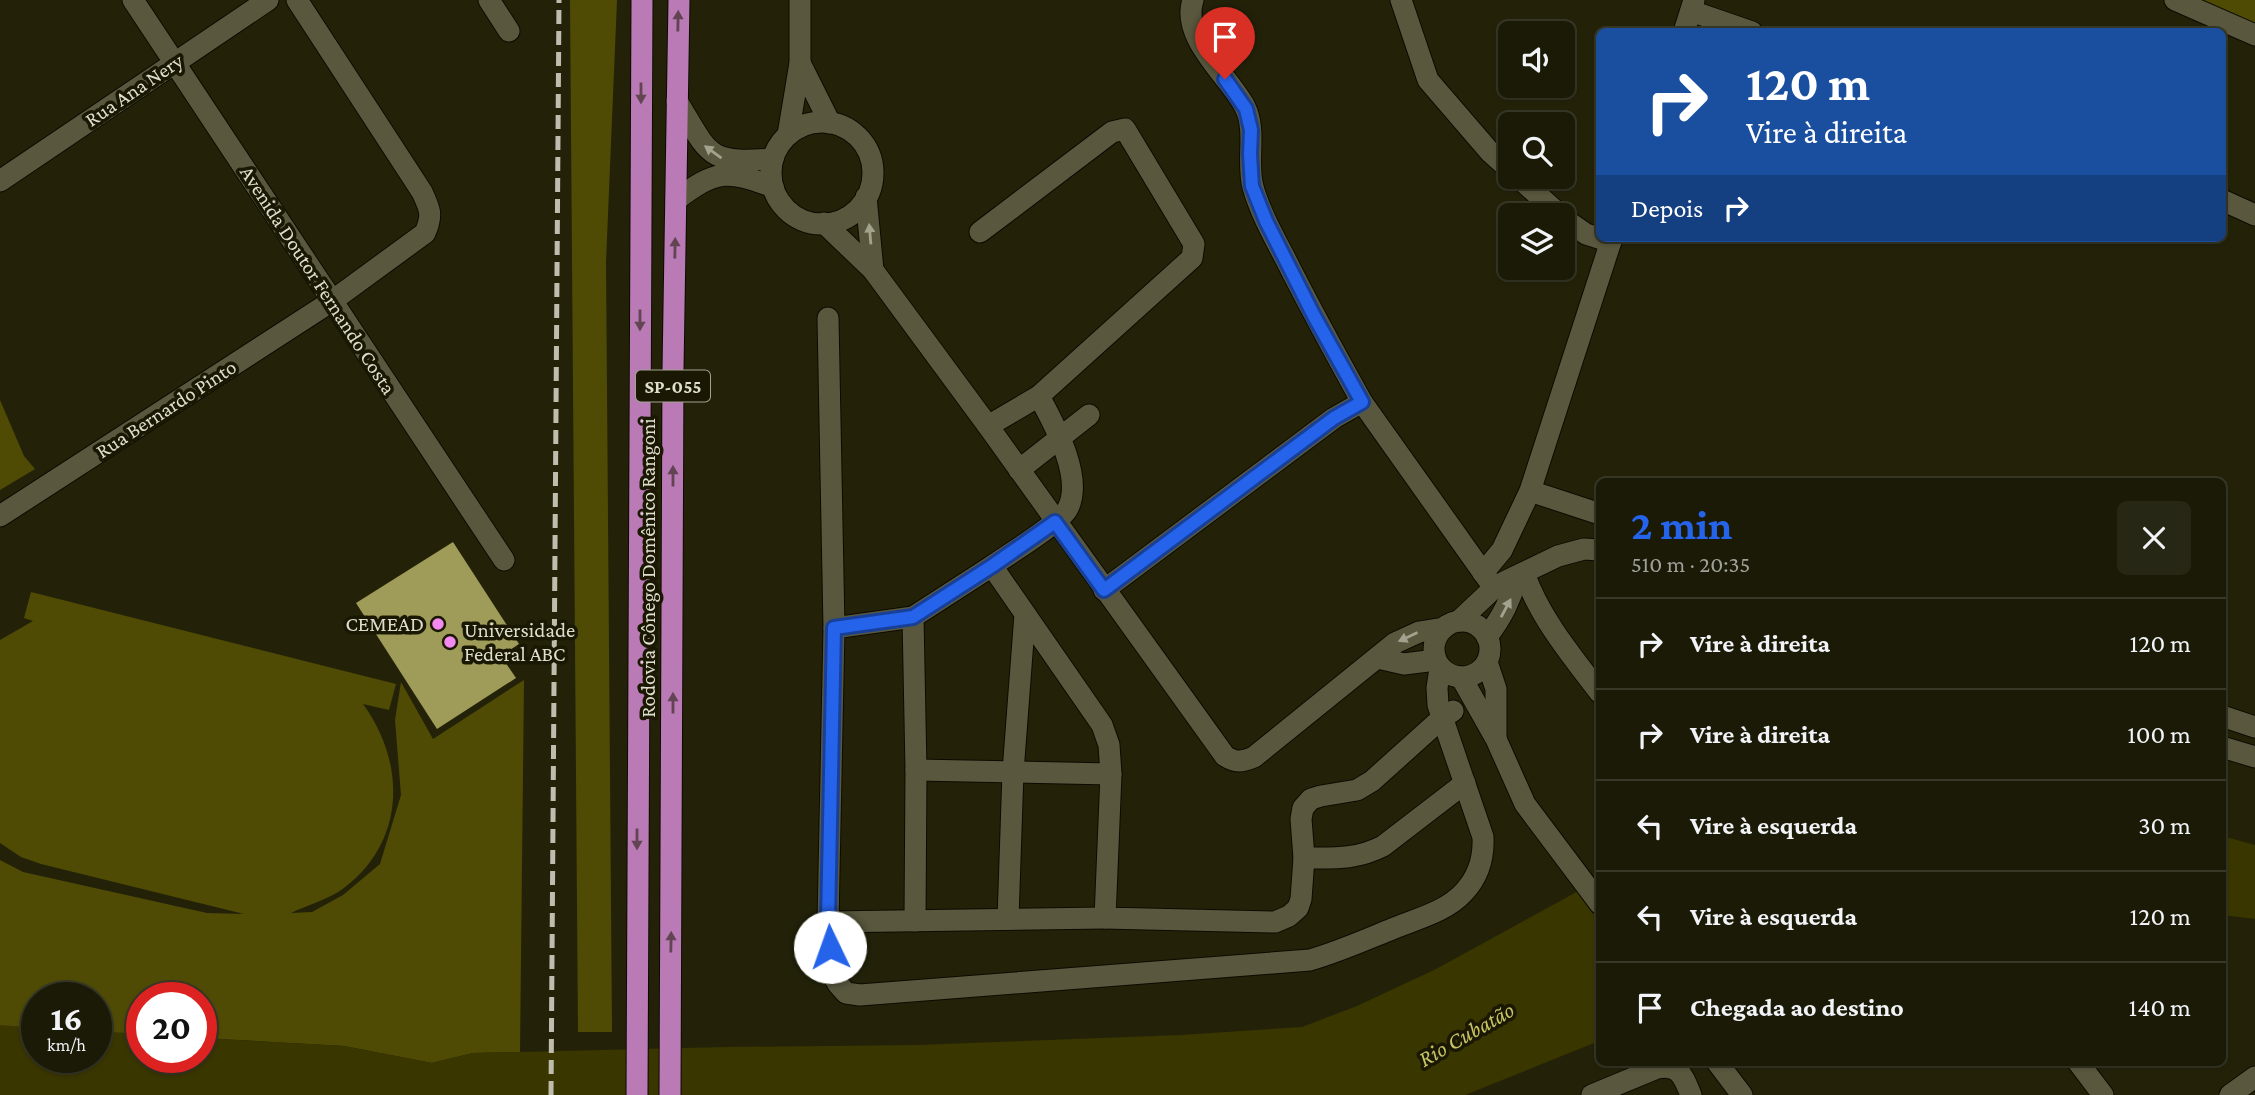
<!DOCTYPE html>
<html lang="pt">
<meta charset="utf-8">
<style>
:root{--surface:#1a1a07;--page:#272715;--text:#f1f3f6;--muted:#9fa19b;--line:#383828;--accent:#2563eb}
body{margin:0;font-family:"Crimson Pro",serif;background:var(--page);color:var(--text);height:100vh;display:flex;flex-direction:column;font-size:26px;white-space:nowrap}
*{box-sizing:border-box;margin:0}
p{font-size:23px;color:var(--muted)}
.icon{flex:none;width:38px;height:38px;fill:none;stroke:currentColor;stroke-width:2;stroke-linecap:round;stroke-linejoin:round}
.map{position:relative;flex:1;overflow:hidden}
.details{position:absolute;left:1596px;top:478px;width:630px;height:588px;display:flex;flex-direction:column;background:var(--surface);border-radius:10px;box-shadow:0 2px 5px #0004,0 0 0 2px var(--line)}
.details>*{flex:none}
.hud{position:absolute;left:1596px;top:28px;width:630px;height:214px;border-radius:10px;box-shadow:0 2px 5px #0004,0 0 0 2px var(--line);background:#1a4fa0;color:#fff;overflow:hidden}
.buttons{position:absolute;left:1498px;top:21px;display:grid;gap:14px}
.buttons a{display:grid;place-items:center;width:77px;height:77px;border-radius:10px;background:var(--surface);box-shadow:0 2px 5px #0004,0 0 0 2px var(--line);font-size:35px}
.speed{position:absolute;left:21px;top:982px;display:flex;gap:14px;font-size:35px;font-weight:700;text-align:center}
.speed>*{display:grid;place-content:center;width:91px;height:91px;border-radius:50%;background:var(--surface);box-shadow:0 2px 5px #0004,0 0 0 2px var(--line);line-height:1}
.speed small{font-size:18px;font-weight:400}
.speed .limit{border:10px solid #d22;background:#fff;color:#111}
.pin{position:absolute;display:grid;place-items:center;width:60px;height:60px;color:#fff;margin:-72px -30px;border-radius:50% 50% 50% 0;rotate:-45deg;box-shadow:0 0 7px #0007}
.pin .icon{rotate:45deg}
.me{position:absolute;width:77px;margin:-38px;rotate:357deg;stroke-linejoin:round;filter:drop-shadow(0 0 5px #0008)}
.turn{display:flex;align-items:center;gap:24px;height:147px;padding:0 35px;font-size:32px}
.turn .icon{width:91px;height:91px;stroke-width:2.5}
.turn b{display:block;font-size:49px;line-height:60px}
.then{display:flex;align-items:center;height:66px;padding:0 35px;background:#0003;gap:14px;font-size:26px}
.round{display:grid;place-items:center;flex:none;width:74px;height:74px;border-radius:10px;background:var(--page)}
.head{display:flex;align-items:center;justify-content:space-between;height:119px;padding:0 35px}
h1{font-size:42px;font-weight:700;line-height:52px;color:var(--accent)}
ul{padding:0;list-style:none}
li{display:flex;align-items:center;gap:21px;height:91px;padding:0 35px;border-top:2px solid var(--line)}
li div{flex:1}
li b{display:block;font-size:26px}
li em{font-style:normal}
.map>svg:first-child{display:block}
.green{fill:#4f4b05}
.water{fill:#3a3600}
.building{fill:#9f9b59}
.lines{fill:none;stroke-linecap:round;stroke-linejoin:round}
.minor-casing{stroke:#0d0b00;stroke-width:23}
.highway-casing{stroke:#0d0b00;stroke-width:23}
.minor{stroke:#59583e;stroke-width:21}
.highway{stroke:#b97ab6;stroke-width:21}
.rail{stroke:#bfbeae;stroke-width:5;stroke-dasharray:14 7;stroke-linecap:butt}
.oneway{fill:#624453}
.oneway2{fill:#a2a28e}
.route-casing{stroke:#184099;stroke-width:18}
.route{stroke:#2563eb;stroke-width:12}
.poi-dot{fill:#f489f0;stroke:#1a1802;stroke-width:2.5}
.labels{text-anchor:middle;stroke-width:7;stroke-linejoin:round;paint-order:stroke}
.shield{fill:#1a1802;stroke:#a3a392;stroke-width:2}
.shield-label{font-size:19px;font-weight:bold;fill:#dedecf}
.street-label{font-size:21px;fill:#dedecf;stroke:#1a1802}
.poi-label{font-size:21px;fill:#dedecf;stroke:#1a1802;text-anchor:end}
.water-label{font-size:23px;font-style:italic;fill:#c8c364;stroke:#1a1802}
</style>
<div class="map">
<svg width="2255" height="1095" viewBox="0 0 2255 1095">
<rect width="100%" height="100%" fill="#232209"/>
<g class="green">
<path d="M570,0H617L606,262L612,1032H578Z"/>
<path d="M2204,0H2255V23L2203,0Z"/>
<path d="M0,400L24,456L35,469L0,490Z"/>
<path d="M31,592L396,684L389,710L363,704C406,763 406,841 344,888C328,900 307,905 291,913L312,912L343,895L380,864L401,795L395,720L401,682L433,739L524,680L520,1052L473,1053L432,1063L344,1046L201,1038V998H142V1035L96,1033V998H37V1029L0,1027V860L23,872L207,913L244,914L41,864L21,857L0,843V640L33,621L24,618Z"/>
</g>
<g class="water">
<path d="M2222,836L2255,845V919L2223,915Z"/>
<path d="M1599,876V1041L1465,1095H0V1025L37,1028V1057H96V1031L142,1034V1057H201V1038L344,1046L432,1063L473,1053L727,1047L917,1045L1181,1035L1302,1027L1357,1006L1436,969L1573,894Z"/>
</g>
<path class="building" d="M453,542L519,644L501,656L516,678L437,729L356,603Z"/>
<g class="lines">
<defs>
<g id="minor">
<path d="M133,0L504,560"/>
<path d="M489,0L509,31"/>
<path d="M1193,0C1180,38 1230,77 1245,107C1257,131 1246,161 1253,187C1260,212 1274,237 1286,260C1310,308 1336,355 1362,402"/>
<path d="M1401,0L1428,80L1490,152L1510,170"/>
<path d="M2175,0L2255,35"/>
<path d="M1691,11L1752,32"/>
<path d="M1684,32L1694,0"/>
<path d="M800,63L830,123"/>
<path d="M677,101C710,155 706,164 773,159"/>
<circle cx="822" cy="173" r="51"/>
<path d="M788,135L800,63V0"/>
<path d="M1518,177L1560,215"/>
<path d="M0,181L268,0"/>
<path d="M866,197L873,270"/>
<path d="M676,200C716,170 726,169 773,187"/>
<path d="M2222,200L2255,215"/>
<path d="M1563,218L1586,234L1611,242"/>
<path d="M824,223L873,270L988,426L1225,756C1236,763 1242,762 1254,757L1395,643L1419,632L1444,628"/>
<path d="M980,232L1112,132L1125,129L1194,244L1192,258L1039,396L988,426"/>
<path d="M828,318L834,628"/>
<path d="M1039,396C1054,424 1085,479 1067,510C1057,525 1009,554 992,566L1102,725L1109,745L1111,774L1105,918L1275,922L1289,916L1298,908L1301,899L1304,858L1301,819L1303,808L1311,799L1321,796L1357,790L1372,781L1442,718L1453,711"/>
<path d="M1019,470L1089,415"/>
<path d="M1530,491L1600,514"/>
<path d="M0,516L332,301L425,233C433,215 430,209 422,192L297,0"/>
<path d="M992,566L913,617L834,628L828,922L831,972L838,984L846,993L860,995L1310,960C1338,952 1365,940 1392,929C1416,919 1446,912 1464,892C1479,876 1484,858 1483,837L1438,705L1437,688L1440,668"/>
<path d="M1483,573L1502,550L1530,491L1612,238"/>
<path d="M1524,573C1540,618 1571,655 1600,693"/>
<path d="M1104,590L1334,418L1362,402L1494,588"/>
<path d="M913,617L916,770L915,921"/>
<path d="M1459,621L1494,588L1504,582L1558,556L1584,549L1600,550"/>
<circle cx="1462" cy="649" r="28"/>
<path d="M1487,637C1502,617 1511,600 1517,576"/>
<path d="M1378,658L1404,664L1436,660"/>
<path d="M1487,662L1496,689V737"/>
<path d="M1461,677L1496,739L1525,804L1600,904"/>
<path d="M2222,716L2255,727"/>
<path d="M2222,747L2255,757"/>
<path d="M916,770L1111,774"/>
<path d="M1304,858C1333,858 1356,860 1383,846L1465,783"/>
<path d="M1008,919L1013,772L1025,614"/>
<path d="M828,922L1105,918"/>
<path d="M1717,1062L1742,1095"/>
<path d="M2078,1062L2103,1095"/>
<path d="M1592,1095L1657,1068C1680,1064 1683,1076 1691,1095"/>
<path d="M2230,1095L2255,1077"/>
</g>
<g id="highway">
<path d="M637,1095L642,0"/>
<path d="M670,1095L673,370L679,0"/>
</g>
</defs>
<use href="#minor" class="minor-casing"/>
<use href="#highway" class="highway-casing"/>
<use href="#minor" class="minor"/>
<use href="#highway" class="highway"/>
<path class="rail" d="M551,1095L559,0"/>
</g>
<defs><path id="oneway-solid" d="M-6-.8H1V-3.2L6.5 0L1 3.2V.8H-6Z" transform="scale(1.75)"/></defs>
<g class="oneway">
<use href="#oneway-solid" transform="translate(678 21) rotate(-89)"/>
<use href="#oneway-solid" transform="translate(641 93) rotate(90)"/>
<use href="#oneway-solid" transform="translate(675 248) rotate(-89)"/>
<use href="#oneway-solid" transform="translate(640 320) rotate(90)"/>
<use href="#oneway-solid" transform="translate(673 476) rotate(-90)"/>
<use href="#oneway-solid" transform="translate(673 703) rotate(-90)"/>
<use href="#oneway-solid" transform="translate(637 839) rotate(90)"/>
<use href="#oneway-solid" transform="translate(671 942) rotate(-89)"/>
</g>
<g class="oneway2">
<use href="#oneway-solid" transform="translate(713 152) rotate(-144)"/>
<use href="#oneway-solid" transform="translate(870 234) rotate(-95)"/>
<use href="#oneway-solid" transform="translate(1506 608) rotate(-62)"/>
<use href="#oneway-solid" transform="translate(1408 637) rotate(155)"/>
</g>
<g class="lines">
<defs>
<path id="route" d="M830,947L828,922L834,628L913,617L992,566L1055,522L1104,590L1334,418L1362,402L1314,316L1266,221L1252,186L1250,154L1251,130L1246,109L1225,79"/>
</defs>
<use href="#route" class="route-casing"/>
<use href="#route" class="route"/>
</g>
<g class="poi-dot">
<circle cx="438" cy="624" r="7"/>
<circle cx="450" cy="642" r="7"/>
</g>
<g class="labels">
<rect class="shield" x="636" y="370.5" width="74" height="31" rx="5"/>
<g class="shield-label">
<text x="673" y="393">SP-055</text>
</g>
<g class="street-label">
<text transform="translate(134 90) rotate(-34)" y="7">Rua Ana Nery</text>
<text transform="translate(318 280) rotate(57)" y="7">Avenida Doutor Fernando Costa</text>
<text transform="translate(166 409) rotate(-33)" y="7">Rua Bernardo Pinto</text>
<text transform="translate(648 568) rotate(-90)" y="7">Rodovia Cônego Domênico Rangoni</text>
</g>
<g class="poi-label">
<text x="424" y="631">CEMEAD</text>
<text x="464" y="637" text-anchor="start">Universidade<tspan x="464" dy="24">Federal ABC</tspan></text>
</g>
<g class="water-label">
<text transform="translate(1466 1034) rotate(-30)" y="8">Rio Cubatão</text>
</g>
</g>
</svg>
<div class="buttons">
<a><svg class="icon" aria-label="sound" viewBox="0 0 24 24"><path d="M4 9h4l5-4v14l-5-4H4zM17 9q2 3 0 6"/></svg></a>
<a><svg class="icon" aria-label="search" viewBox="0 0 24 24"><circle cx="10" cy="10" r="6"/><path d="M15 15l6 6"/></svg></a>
<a><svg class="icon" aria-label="layers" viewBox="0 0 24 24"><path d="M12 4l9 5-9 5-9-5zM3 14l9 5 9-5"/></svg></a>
</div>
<div class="speed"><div>16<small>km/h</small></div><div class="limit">20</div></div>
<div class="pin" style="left:1225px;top:79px;background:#d93025"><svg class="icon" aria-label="arrive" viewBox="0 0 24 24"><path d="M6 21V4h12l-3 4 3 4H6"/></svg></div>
<svg class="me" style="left:830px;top:947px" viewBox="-20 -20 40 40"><circle r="19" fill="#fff"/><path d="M0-13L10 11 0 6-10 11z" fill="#2563eb"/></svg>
<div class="hud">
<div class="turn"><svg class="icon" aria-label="right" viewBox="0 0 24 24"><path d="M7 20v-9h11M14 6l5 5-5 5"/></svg><div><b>120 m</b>Vire à direita</div></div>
<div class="then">Depois<svg class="icon" aria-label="right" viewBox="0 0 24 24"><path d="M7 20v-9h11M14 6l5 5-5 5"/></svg></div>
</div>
<section class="details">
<div class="head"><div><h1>2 min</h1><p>510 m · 20:35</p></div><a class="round"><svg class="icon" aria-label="close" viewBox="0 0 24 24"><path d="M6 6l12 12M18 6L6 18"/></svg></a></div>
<ul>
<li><svg class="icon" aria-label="right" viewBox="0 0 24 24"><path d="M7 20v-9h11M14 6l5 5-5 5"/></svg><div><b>Vire à direita</b></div><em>120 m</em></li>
<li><svg class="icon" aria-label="right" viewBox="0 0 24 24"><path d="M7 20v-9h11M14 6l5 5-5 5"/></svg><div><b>Vire à direita</b></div><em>100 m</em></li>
<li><svg class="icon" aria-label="left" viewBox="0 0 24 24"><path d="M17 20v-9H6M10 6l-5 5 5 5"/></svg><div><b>Vire à esquerda</b></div><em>30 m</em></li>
<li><svg class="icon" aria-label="left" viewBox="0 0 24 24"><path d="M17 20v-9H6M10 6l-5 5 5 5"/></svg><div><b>Vire à esquerda</b></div><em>120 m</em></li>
<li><svg class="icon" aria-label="arrive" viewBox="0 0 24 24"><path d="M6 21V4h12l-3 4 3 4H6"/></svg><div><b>Chegada ao destino</b></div><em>140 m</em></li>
</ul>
</section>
</div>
